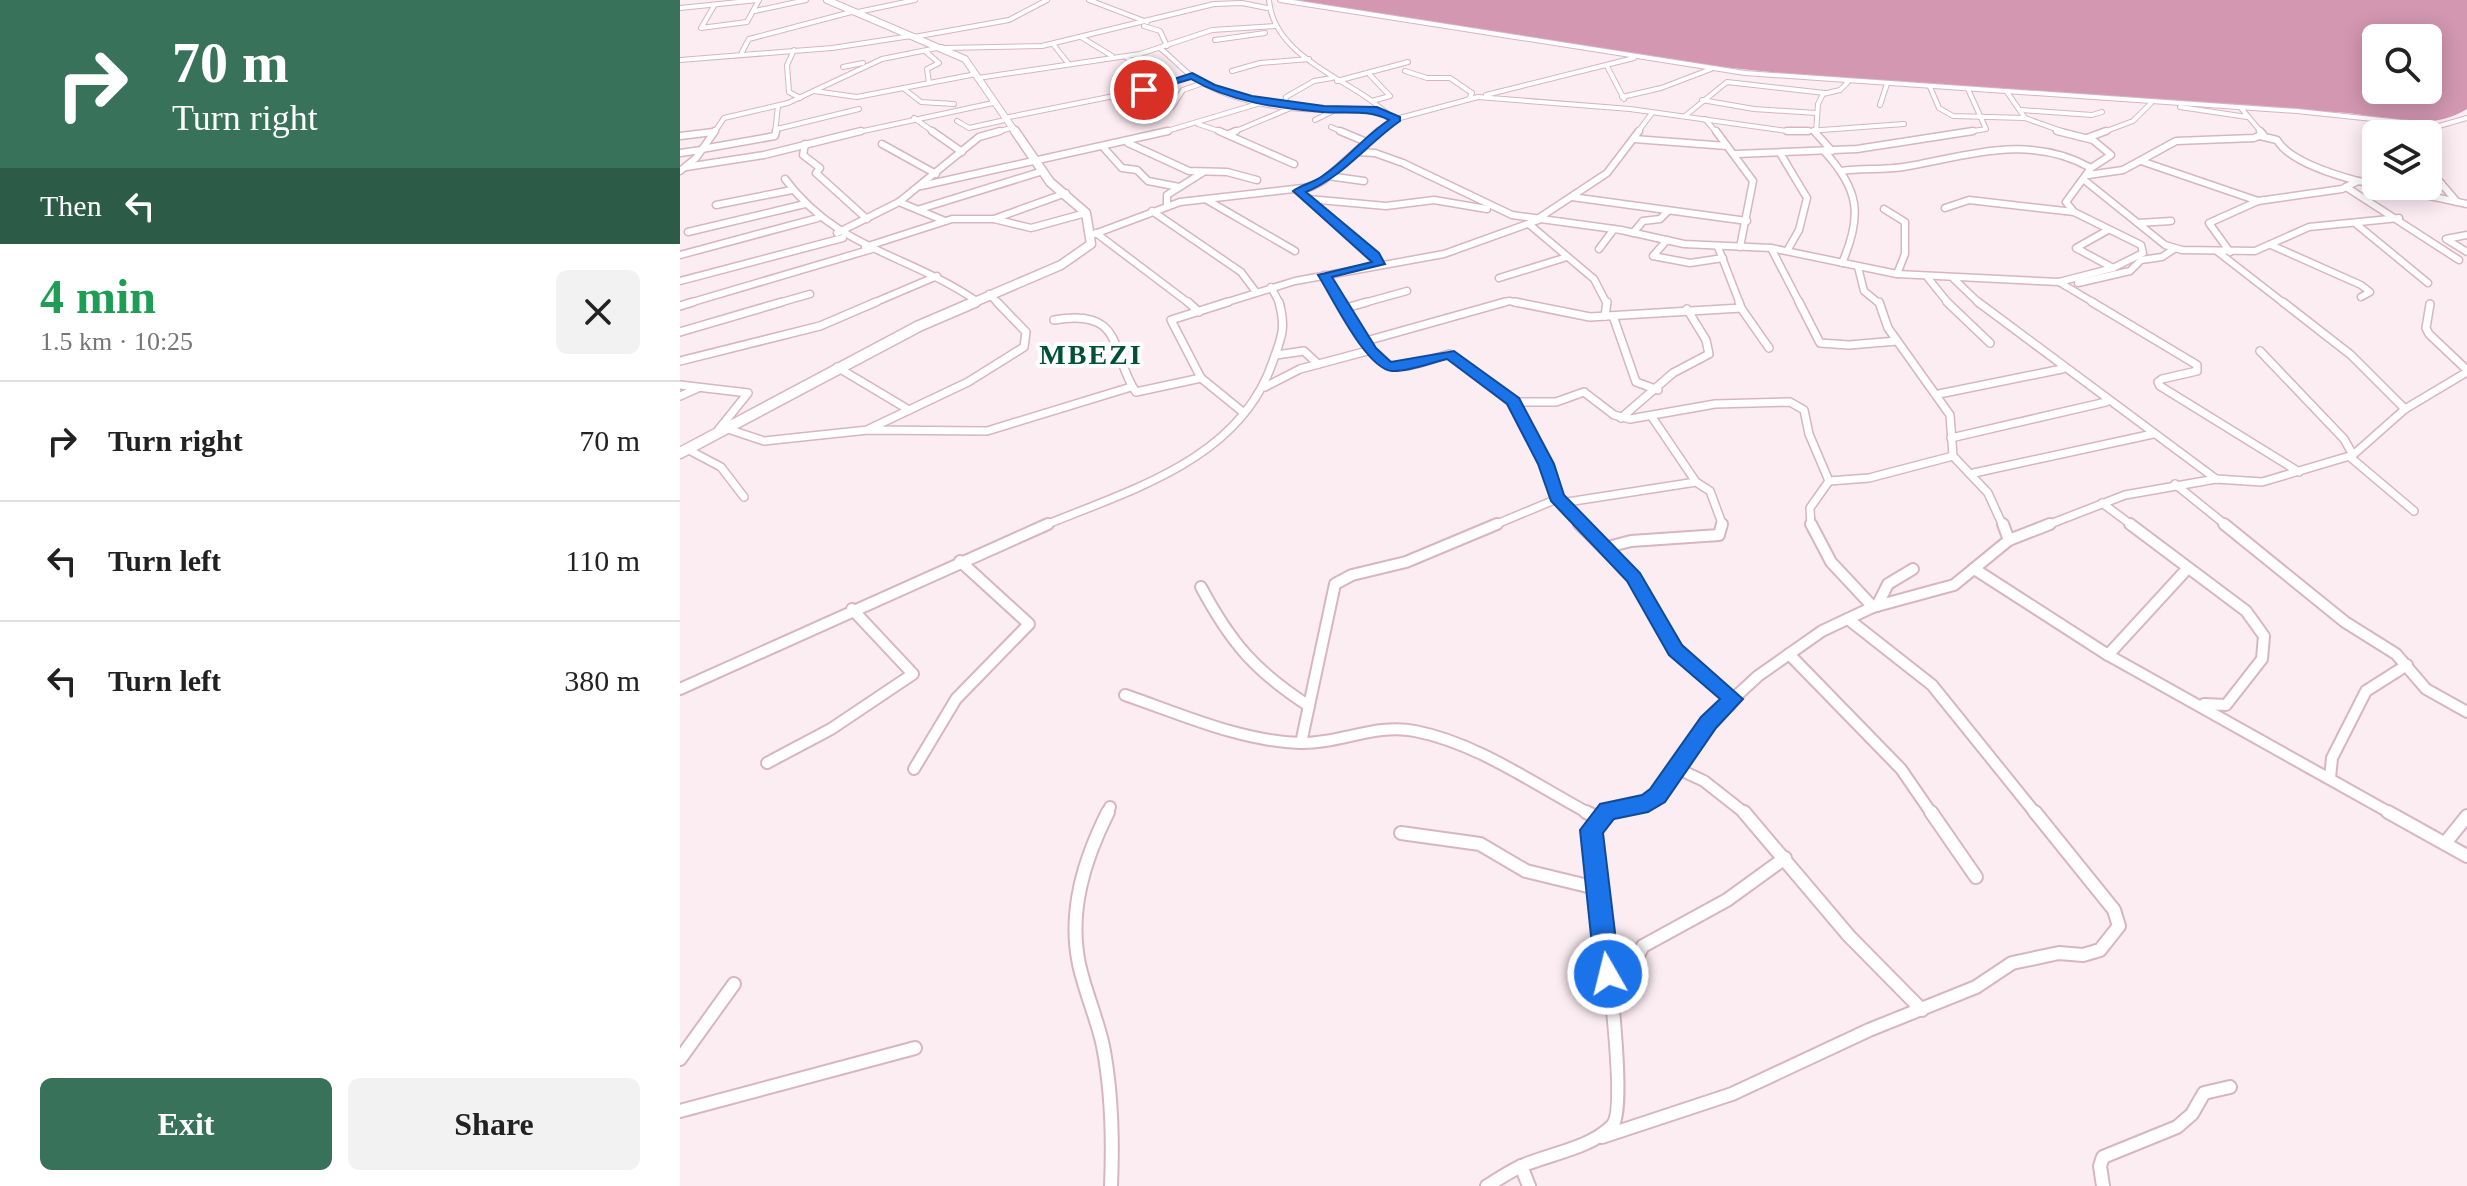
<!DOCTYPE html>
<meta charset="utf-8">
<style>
:root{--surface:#fff;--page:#f2f2f2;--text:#222;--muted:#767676;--line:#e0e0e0;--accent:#38725b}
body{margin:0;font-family:"Times New Roman",serif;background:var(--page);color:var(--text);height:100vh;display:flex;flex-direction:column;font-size:30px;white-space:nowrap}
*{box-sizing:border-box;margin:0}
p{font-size:26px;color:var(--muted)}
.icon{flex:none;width:44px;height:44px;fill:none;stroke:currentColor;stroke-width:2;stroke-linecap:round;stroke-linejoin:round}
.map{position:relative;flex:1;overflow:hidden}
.details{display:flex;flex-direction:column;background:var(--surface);width:680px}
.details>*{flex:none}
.top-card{background:#38725b;color:#fff;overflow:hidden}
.buttons{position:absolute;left:1682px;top:24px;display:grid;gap:16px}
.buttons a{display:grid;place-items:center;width:80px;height:80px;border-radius:12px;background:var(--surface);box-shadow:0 4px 20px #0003;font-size:40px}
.pin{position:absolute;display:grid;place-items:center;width:68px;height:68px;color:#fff;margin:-34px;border:4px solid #fff;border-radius:50%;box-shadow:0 2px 8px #0007}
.me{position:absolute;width:88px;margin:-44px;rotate:352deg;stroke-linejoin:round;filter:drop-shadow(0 0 6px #0008)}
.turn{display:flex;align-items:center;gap:28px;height:168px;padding:0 40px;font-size:36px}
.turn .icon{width:104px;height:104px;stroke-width:2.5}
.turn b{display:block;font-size:56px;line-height:68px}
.then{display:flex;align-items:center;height:76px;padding:0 40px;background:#0003;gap:16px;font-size:30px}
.round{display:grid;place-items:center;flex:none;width:84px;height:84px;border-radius:12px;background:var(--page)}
.headline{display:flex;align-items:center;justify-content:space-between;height:136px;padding:0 40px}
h1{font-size:48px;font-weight:800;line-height:60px;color:#1e9e55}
.button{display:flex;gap:16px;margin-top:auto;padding:16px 40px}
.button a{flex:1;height:92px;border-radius:12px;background:var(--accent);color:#fff;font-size:32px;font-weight:800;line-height:92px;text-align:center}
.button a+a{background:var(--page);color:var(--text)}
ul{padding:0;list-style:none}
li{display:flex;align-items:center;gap:24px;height:120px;padding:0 40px;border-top:2px solid var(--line)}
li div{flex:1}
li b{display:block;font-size:30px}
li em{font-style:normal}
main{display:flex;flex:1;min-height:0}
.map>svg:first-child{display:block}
.forest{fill:#d397b1;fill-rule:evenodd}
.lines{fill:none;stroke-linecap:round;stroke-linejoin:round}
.minor-far4-casing{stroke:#d7b5c3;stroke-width:6}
.minor-far3-casing{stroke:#d7b5c3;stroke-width:9}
.minor-far2-casing{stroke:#d7b5c3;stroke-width:10}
.minor-far1-casing{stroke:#d7b5c3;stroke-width:14}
.minor-casing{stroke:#d7b5c3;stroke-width:16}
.tertiary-far2-casing{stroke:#d7b5c3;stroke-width:8}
.tertiary-far1-casing{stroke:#d7b5c3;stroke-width:11}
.tertiary-casing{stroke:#d7b5c3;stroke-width:13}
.minor-far4{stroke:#fff;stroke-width:4}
.minor-far3{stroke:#fff;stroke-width:6}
.minor-far2{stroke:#fff;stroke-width:7}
.minor-far1{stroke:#fff;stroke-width:10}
.minor{stroke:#fff;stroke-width:12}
.tertiary-far2{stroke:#fff;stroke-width:6}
.tertiary-far1{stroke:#fff;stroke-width:8}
.tertiary{stroke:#fff;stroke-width:10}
.route{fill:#1a73e8;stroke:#114b97;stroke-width:2}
.labels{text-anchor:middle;stroke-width:8;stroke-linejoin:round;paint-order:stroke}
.far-district-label{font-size:28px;font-weight:bold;letter-spacing:2px;fill:#015139;stroke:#fff}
</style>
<main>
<section class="details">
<div class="top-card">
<div class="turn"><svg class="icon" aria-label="right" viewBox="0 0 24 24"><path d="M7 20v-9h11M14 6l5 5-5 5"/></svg><div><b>70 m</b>Turn right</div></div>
<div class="then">Then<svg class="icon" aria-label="left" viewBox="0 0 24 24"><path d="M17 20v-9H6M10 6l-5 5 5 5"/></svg></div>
</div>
<div class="headline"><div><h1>4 min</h1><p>1.5 km · 10:25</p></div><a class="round"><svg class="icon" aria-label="close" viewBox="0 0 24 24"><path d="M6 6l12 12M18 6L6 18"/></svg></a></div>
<ul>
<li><svg class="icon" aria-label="right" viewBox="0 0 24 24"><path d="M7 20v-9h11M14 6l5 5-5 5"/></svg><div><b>Turn right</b></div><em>70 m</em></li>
<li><svg class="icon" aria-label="left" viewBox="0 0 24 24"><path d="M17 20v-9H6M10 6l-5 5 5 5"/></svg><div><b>Turn left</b></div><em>110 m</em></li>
<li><svg class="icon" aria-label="left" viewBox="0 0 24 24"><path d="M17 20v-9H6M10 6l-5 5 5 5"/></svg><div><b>Turn left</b></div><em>380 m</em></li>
</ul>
<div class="button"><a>Exit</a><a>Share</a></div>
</section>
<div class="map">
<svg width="1787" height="1186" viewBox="0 0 1787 1186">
<rect width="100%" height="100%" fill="#fcedf3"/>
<path class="forest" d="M615,0H1787V109C1751,132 1708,118 1668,113L1149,78L1042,67ZM1696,38H1748V90H1696Z"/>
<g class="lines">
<defs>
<g id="minor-far4">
<path d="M409,0L467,22"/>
<path d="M589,0C593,50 651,73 686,97C697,104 705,113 716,119"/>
<path d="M600,0L1065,73L1617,111L1759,126L1787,118"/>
<path d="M34,6L21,28L67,22L79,0"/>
<path d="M0,8L78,0"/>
<path d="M75,11L126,0"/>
<path d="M178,12L235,0"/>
<path d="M464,26L480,31L487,46"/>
<path d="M234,37L329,20L367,0"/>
<path d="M401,37L432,56"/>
<path d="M535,40L585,33"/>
<path d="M373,44L388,63"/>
<path d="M265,48L362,46L534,4L562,3L587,8"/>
<path d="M481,49C494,59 505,73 519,81C572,112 638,111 697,110"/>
<path d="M114,50L107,65L109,92L120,98"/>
<path d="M245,51L259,63L247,69L249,83"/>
<path d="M62,52L69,39L175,11"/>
<path d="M446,57L478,86"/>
<path d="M0,60L152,48L231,36"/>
<path d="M927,66L944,99"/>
<path d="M163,67L183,63"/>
<path d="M552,71L580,63L629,59"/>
<path d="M725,71L747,78H770L792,93L789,99"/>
<path d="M690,75L710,96L692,101"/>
<path d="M298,78L460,54L532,30L596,26"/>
<path d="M657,81L728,62"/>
<path d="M1250,87L1259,108L1273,116L1345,118"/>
<path d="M223,88L241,102L274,104"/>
<path d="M134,91L177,97L296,74"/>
<path d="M1327,92L1345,118L1387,133"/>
<path d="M806,95L954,58"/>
<path d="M942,97L981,88L1031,69"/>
<path d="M1022,100L1074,109L1136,113"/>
<path d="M605,104L606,97L634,81L652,78"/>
<path d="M1200,105L1207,84"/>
<path d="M1500,107L1567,117"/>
<path d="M1561,108L1582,133"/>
<path d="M1341,110L1412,115L1422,112"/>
<path d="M1005,116L1047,82L1145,93"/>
<path d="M234,118L255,133"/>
<path d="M324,118L464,90L512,76"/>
<path d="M473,119L492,107L503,90L523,83"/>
<path d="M1025,119L1037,133"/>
<path d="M635,120L653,111"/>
<path d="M1699,120L1713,133"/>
<path d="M277,121L289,128L325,120"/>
<path d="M518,124L545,133"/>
<path d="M651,127L665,133"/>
<path d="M97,129L179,109"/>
<path d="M25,133L33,132"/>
<path d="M34,133L44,118L108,103L202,59L262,47"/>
<path d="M95,133L98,106"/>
<path d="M174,133L313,103"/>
<path d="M313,133L331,128"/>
<path d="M480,133L584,102"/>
<path d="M551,133L613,107"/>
<path d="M696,133L716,119L798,97L950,109L1114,132L1224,124"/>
<path d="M957,133L972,113"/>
<path d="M1136,133L1138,104L1143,94L1160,90L1168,82"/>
<path d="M1280,133L1306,129L1288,89"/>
<path d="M1421,133L1453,121L1471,103"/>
</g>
<g id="minor-far3">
<path d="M252,131L282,152"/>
<path d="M539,131L614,164"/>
<path d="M660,131L684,141"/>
<path d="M1036,131L1073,181L1060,247"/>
<path d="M1107,131H1128"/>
<path d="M1134,131L1152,151"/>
<path d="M1711,131L1714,134"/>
<path d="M549,134L556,131"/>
<path d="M0,136L33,132"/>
<path d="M1580,136L1597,140C1609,161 1655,175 1678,181"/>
<path d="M1407,138L1426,131"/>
<path d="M954,139L1047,146"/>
<path d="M448,143L509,171L547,172L577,180"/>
<path d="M125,144L123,155L140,168L136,173L187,219"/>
<path d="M202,144L256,174"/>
<path d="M424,148L442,168L457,170L468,181L499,187"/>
<path d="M22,149L95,136L96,131"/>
<path d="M1144,151C1179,189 1183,215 1162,263"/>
<path d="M677,152L695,153L723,163L832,215L941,230L1004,244L1091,248L1217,274L1379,282L1433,268L1463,253L1461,245L1394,212L1386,202L1411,168L1431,155L1413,140L1377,131"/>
<path d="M0,153L21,150"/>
<path d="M1100,153L1127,198L1119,230L1107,251"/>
<path d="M1056,154L1177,149L1293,131"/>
<path d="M1461,161L1578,201L1529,223L1550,252"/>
<path d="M6,167L84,155L181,131"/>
<path d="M1748,168L1777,202"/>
<path d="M0,171L16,158L35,131"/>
<path d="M1161,171C1182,168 1203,170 1223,167C1289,156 1349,133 1411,168"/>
<path d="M1408,175L1443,170L1496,141L1574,138L1583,134L1580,131"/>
<path d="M648,176L684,181"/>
<path d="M105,179C157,249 227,254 295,300"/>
<path d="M1403,179L1485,245L1502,250L1575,251L1629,227L1719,218"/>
<path d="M241,186L488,131"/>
<path d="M1704,186L1787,204"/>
<path d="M1666,187L1779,260"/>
<path d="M892,197L1067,221"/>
<path d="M628,199L706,206L754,200L807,209"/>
<path d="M527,200L615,251"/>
<path d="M630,201L699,264"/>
<path d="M1578,201L1662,189L1678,181L1696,184"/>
<path d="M219,202L265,221"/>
<path d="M36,205L112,190"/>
<path d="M487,205V195L522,173"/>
<path d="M1265,208L1289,200L1394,212"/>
<path d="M240,209L363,171"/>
<path d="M1204,209L1225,222V254L1217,274"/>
<path d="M472,211L561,272L576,292"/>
<path d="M859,218L927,173L959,131"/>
<path d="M314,219L386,193"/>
<path d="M1458,223L1491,221"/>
<path d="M1675,223L1748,283"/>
<path d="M850,225L914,279L927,304"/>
<path d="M1428,230L1396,248L1433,268"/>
<path d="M8,232L125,204"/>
<path d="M157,233L219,202L299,137L320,131"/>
<path d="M416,233L510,304"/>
<path d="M953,233L963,221L980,219L987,212"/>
<path d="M412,235L500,202L631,187L644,180L699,131"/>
<path d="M1787,235L1766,239L1787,252"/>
<path d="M987,240L973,256L1010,263L1043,258"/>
<path d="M1591,245L1681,285L1690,292L1681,297"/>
<path d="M185,247L272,219H314L351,228L406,213"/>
<path d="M1038,247L1060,304"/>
<path d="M1091,248L1120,304"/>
<path d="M919,249L934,229"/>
<path d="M1538,252L1605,304"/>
<path d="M0,255L138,218"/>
<path d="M1178,267L1184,291L1200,304"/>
<path d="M644,275L662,304"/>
<path d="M819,278L887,257"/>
<path d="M1248,278L1269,304"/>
<path d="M1274,279L1300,304"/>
<path d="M0,281L163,238"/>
<path d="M1379,282L1416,304"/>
<path d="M1398,283L1450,271L1461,260L1482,257L1494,249"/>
<path d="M591,287L600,304"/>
<path d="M309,294L319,304"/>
<path d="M6,304L192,249"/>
<path d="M95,304L130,294"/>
<path d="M191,304L257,276"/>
<path d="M541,304L615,281L764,254L864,218"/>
<path d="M680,304L727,291"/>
<path d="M818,304L829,301L845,304"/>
</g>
<g id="minor-far2">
<path d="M508,302L519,312"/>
<path d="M548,302L491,320L521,378L564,413"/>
<path d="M661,302C671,321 689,361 713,366C728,369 754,358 769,354L840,409L878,493L872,501L812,526"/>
<path d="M835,302L910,317L1061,308L1059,302"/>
<path d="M1119,302L1140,343L1169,345L1217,341"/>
<path d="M1199,302L1208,328L1270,415L1273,456L1308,493L1323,526"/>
<path d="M1267,302L1310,343"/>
<path d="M1298,302L1536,479"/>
<path d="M1412,302L1517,365V371L1482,379L1478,382L1480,386L1619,472"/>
<path d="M1603,302L1671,355L1725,409"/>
<path d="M1750,304L1746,328L1749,334L1787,370"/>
<path d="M0,306L13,302"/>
<path d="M666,308L687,302"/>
<path d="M1061,308L1089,348"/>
<path d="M925,316L927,302"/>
<path d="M933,316L956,382L978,390"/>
<path d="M374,320C446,307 430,355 456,392L521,378"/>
<path d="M0,332L102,302"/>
<path d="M686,341L825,302"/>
<path d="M1580,351L1664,439L1673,455"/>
<path d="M596,355L624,351L638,364"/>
<path d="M0,361L140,326L196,302"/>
<path d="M157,367L229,410"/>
<path d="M0,385L68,393L35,434"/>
<path d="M585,387L620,369L691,350"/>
<path d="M1259,394L1382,369"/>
<path d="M0,396L18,388"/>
<path d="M834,402H876L904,392L934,415L950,419L1035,404L1110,402L1124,410L1129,434L1149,481L1130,508L1131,526"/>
<path d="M941,418L993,373L1029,354L1026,340L1007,309"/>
<path d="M48,429L84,441L188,430L307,431L451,387"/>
<path d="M189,429L288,382L344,347L346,332L317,302"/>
<path d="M1271,438L1426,402"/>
<path d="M7,449L41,467L64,497"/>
<path d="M1670,457L1734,511"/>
<path d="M1294,473L1473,434"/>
<path d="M1149,481L1189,478L1273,456"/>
<path d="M1016,482L1030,491L1043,526"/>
<path d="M1495,484L1547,526"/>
<path d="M877,497L901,526"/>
<path d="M881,503L1016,482L972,417"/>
<path d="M1422,503L1453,526"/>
<path d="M363,526C450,490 560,460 593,361C602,336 606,328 599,302"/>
<path d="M1365,526L1445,495L1536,479L1582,482L1673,455L1725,409L1787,372"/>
</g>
<g id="minor-far1">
<path d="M899,524L954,577L995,650L1053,699"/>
<path d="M1131,524L1151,562L1193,607"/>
<path d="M1323,524L1329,540"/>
<path d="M1450,524L1566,611L1584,636L1582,659L1546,705L1524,704"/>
<path d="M1544,524L1665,622L1716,654L1746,689L1787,712"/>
<path d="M924,548L951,541L1039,535L1042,524"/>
<path d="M1296,570L1428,655L1712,814"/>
<path d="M521,587C551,643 575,671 629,706"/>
<path d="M1197,606L1208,584L1233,569"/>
<path d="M1168,619L1252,685L1356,814"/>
<path d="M1109,654L1221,769L1252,814"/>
<path d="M1428,655L1507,569"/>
<path d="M0,689L368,524"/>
<path d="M445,695C501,714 560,741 620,743C659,744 696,723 735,731C797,743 854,784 910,814"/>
<path d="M621,743L655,584L672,575L726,562L817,524"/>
<path d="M87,763L151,729L233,674L172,609"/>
<path d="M996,768L1024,781L1066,814"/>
<path d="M234,769L276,699L349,624L280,561"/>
<path d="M1650,778L1652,758L1686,691L1727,665"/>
<path d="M427,814L430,807"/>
<path d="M925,814L968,803L977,796L1028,722L1078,676L1142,631L1193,607L1274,585L1329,540L1370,524"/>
</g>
<g id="minor">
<path d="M428,812C404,860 388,911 399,964C405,992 417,1018 423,1046C432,1092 433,1139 431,1186"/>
<path d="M906,812L918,818"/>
<path d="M1064,812L1169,936L1242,1010"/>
<path d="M1251,812L1296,877"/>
<path d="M1708,812L1787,856"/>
<path d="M721,833L800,844L846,871L916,888"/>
<path d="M1766,842L1787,816"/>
<path d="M933,1001L963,946L1047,900L1105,858"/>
<path d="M0,1059L54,984"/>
<path d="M0,1111L235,1048"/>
<path d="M922,1137L1052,1094L1189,1030L1296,987L1332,963L1379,953L1403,955L1420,950L1439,926L1434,910L1355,812"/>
<path d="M841,1166L849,1186"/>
<path d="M807,1186C819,1179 831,1170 844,1165C873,1153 910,1148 932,1126C951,1106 916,870 911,830L926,812"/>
<path d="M1423,1186L1420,1166L1423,1157L1497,1127L1512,1114L1524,1093L1550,1087"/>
</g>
<path id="tertiary-far2" d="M147,0L285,59L336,133"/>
<path id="tertiary-far1" d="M290,304L381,265L411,244L406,213L370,182L335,131"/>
<path id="tertiary" d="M0,453L239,326L295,302"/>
</defs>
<use href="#minor-far4" class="minor-far4-casing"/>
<use href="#minor-far3" class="minor-far3-casing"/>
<use href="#minor-far2" class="minor-far2-casing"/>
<use href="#minor-far1" class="minor-far1-casing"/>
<use href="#minor" class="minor-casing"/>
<use href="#tertiary-far2" class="tertiary-far2-casing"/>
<use href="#tertiary-far1" class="tertiary-far1-casing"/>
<use href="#tertiary" class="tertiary-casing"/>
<use href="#minor-far4" class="minor-far4"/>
<use href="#minor-far3" class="minor-far3"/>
<use href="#minor-far2" class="minor-far2"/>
<use href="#minor-far1" class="minor-far1"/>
<use href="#minor" class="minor"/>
<use href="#tertiary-far2" class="tertiary-far2"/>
<use href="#tertiary-far1" class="tertiary-far1"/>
<use href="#tertiary" class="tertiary"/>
</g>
<path class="route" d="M512,73L535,85L572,96L644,106L697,107L720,117V121C687,144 664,176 626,192L699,253L705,264L652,277L696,348L711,362L774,351L839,398L874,464L884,495L960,573L1002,645L1063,699L1036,728L985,802L968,812L934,819L923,833L940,974L937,983L928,987L919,983L915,974L900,830L920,804L962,795L970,789L1021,717L1040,699L989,655L947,581L871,501L858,464L827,404L767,359C750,363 729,372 712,371C686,369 652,297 638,275L692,262L613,191C621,185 632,183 641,177C666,161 683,137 709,120C688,109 666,114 642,112C598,108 550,102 511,79L464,93L460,90Z"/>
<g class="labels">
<g class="far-district-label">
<text x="411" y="364">MBEZI</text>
</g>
</g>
</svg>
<div class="buttons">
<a><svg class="icon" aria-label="search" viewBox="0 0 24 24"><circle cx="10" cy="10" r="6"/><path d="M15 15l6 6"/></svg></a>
<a><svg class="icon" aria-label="layers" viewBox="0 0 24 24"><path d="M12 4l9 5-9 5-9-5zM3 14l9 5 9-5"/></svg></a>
</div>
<div class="pin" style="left:464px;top:90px;background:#d93025"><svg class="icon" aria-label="arrive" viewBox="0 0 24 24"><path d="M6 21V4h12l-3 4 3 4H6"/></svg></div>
<svg class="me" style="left:928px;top:974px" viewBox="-20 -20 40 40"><circle r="17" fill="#1a73e8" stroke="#fff" stroke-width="3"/><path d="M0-11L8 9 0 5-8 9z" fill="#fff"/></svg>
</div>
</main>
